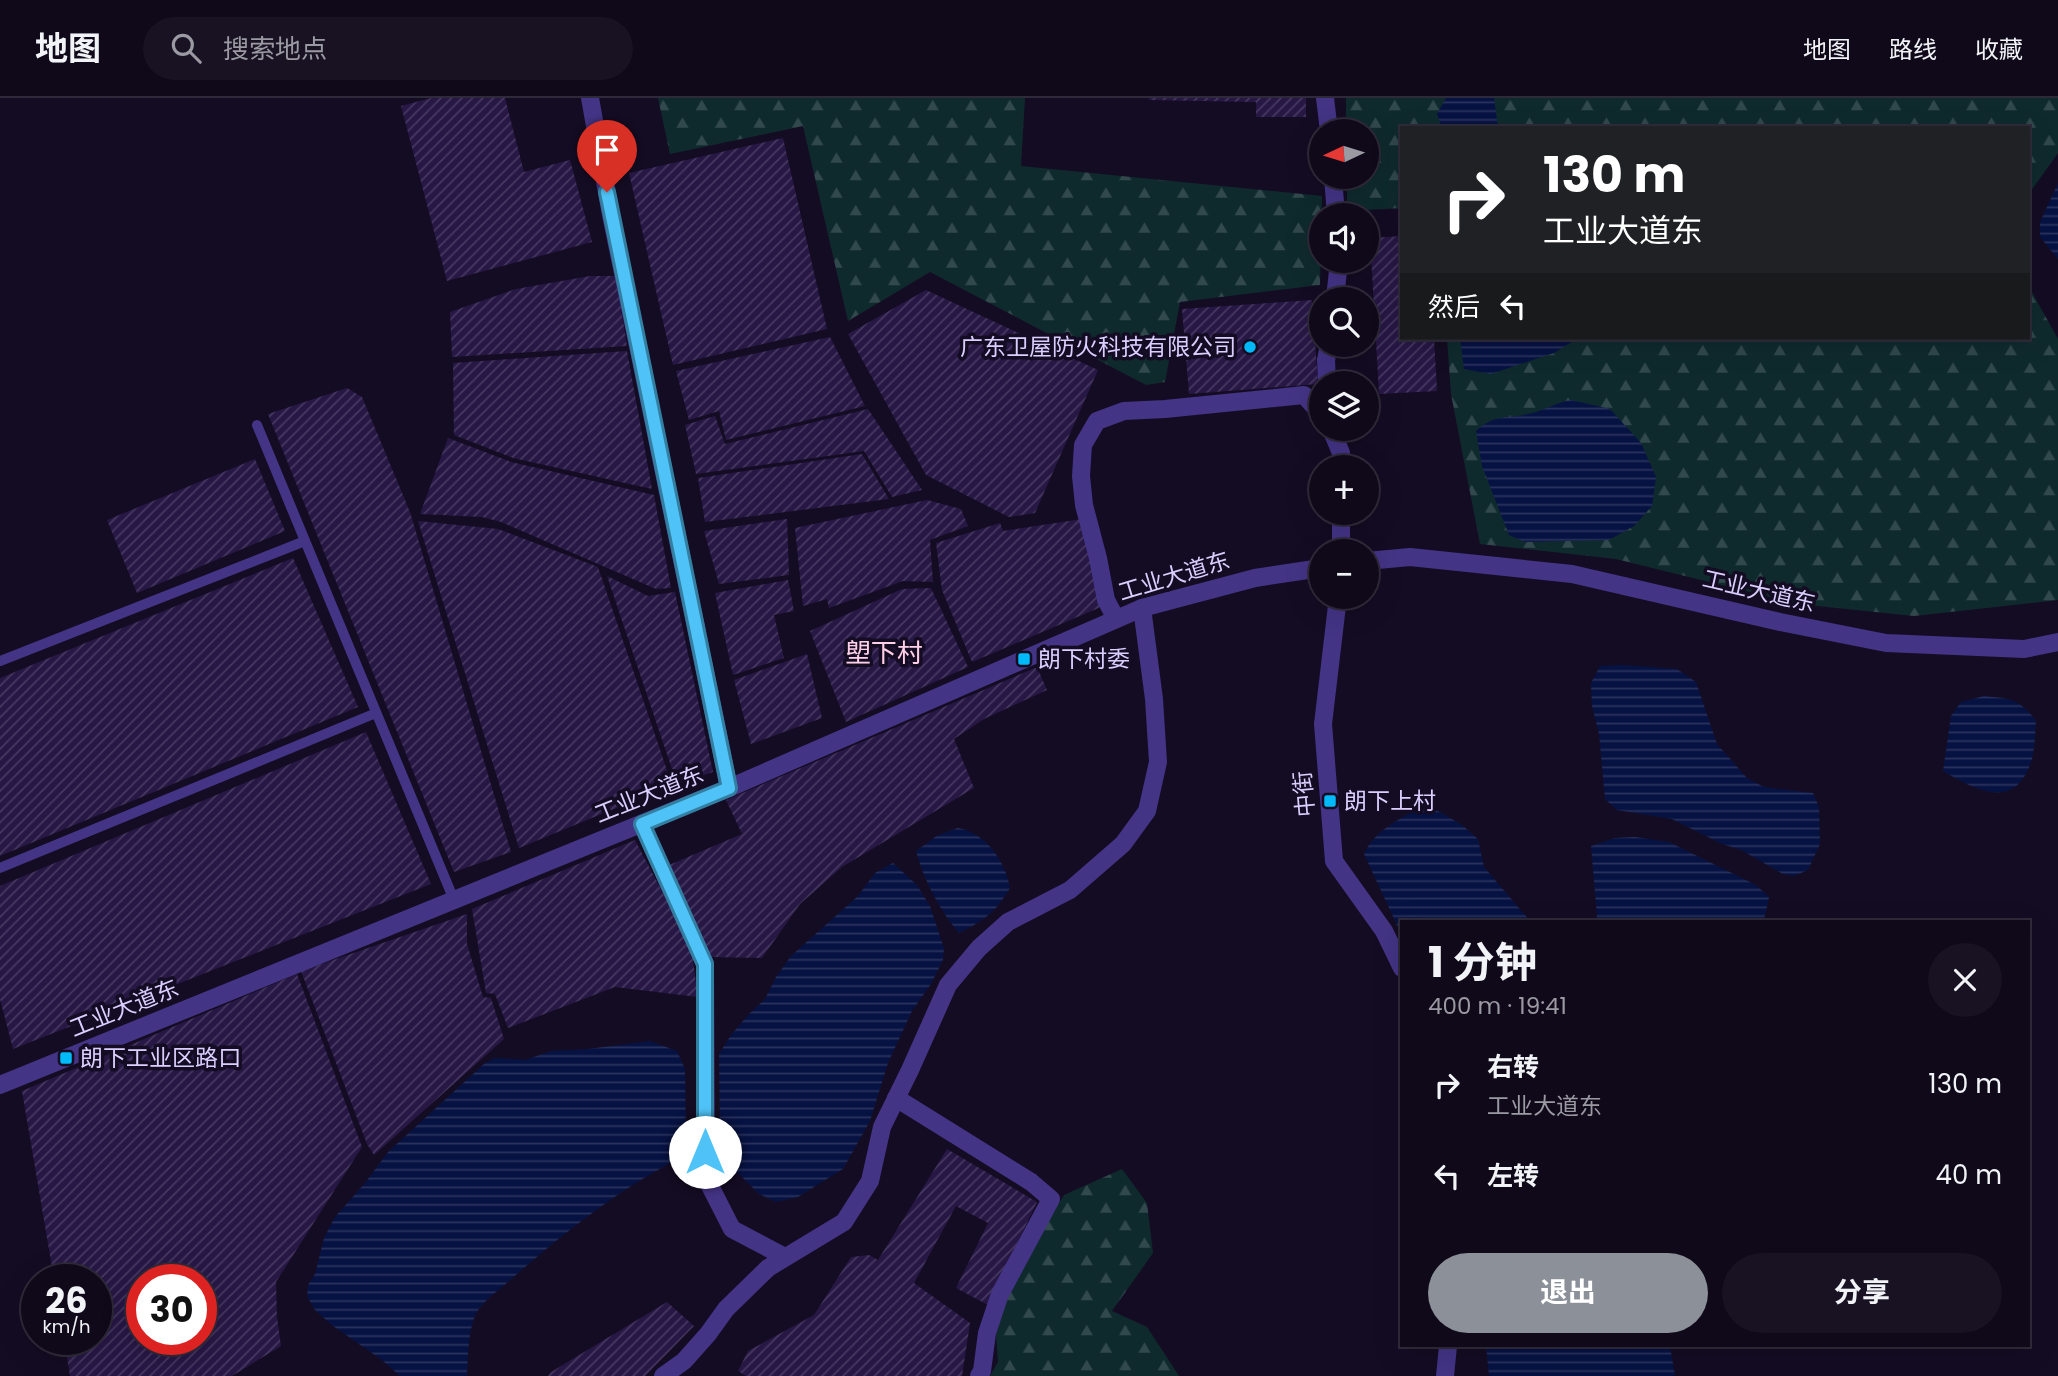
<!DOCTYPE html>
<html lang="zh">
<meta charset="utf-8">
<style>
:root{--surface:#0f091a;--page:#181223;--text:#f1f3f6;--muted:#9b9aa2;--line:#2f2a39;--accent:#8c9099}
body{margin:0;font-family:Poppins,"Noto Sans SC",sans-serif;background:var(--page);color:var(--text);height:100vh;display:flex;flex-direction:column;font-size:26px;white-space:nowrap}
*{box-sizing:border-box;margin:0}
p{font-size:23px;color:var(--muted)}
.icon{flex:none;width:38px;height:38px;fill:none;stroke:currentColor;stroke-width:2;stroke-linecap:round;stroke-linejoin:round}
.map{position:relative;flex:1;overflow:hidden}
.panel{position:absolute;left:1400px;top:822px;width:630px;height:427px;display:flex;flex-direction:column;background:var(--surface);border-radius:0px;box-shadow:0 7px 28px #0002,0 0 0 2px var(--line)}
.panel>*{flex:none}
.guide{position:absolute;left:1400px;top:28px;width:630px;height:214px;border-radius:0px;box-shadow:0 7px 28px #0002,0 0 0 2px var(--line);background:#202124;color:#fff;overflow:hidden}
.needle{width:46px;rotate:266deg}
.buttons{position:absolute;left:1309px;top:21px;display:grid;gap:14px}
.buttons a{display:grid;place-items:center;width:70px;height:70px;border-radius:50%;background:var(--surface);box-shadow:0 7px 28px #0002,0 0 0 2px var(--line);font-size:35px}
.speed{position:absolute;left:21px;top:1166px;display:flex;gap:14px;font-size:35px;font-weight:700;text-align:center}
.speed>*{display:grid;place-content:center;width:91px;height:91px;border-radius:50%;background:var(--surface);box-shadow:0 7px 28px #0002,0 0 0 2px var(--line);line-height:1}
.speed small{font-size:18px;font-weight:400}
.speed .limit{border:10px solid #d22;background:#fff;color:#111}
.pin{position:absolute;display:grid;place-items:center;width:60px;height:60px;color:#fff;margin:-72px -30px;border-radius:50% 50% 50% 0;rotate:-45deg;box-shadow:0 0 7px #0007}
.pin .icon{rotate:45deg}
.me{position:absolute;width:77px;margin:-38px;rotate:0deg;stroke-linejoin:round;filter:drop-shadow(0 0 5px #0008)}
.turn{display:flex;align-items:center;gap:24px;height:147px;padding:0 28px;font-size:32px}
.turn .icon{width:91px;height:91px;stroke-width:2.5}
.turn b{display:block;font-size:49px;line-height:60px}
.then{display:flex;align-items:center;height:66px;padding:0 28px;background:#0003;gap:14px;font-size:26px}
.round{display:grid;place-items:center;flex:none;width:74px;height:74px;border-radius:37px;background:var(--page)}
.summary{display:flex;align-items:center;justify-content:space-between;height:119px;padding:0 28px}
h1{font-size:42px;font-weight:700;line-height:52px}
.cta{display:flex;gap:14px;margin-top:auto;padding:14px 28px}
.cta a{flex:1;height:80px;border-radius:42px;background:var(--accent);color:#fff;font-size:28px;font-weight:700;line-height:80px;text-align:center}
.cta a+a{background:var(--page);color:var(--text)}
ul{padding:0;list-style:none}
li{display:flex;align-items:center;gap:21px;height:91px;padding:0 28px}
li div{flex:1}
li b{display:block;font-size:26px}
li em{font-style:normal}
header{display:flex;align-items:center;gap:42px;box-sizing:border-box;height:98px;padding:0 35px;background:var(--surface);border-bottom:2px solid var(--line)}
header strong{font-size:33px}
nav{display:flex;gap:38px;margin-inline-start:auto;font-size:24px}
.search{width:490px;height:63px;background:var(--page);display:flex;align-items:center;gap:18px;box-sizing:border-box;padding:0 24px;border-radius:38px;color:var(--muted);font-size:26px}
.map>svg:first-child{display:block}
.forest{fill:url(#forest-firs)}
.water{fill:url(#water-rules)}
.building{fill:url(#building-hatch);fill-rule:evenodd}
.lines{fill:none;stroke-linecap:round;stroke-linejoin:round}
.service{stroke:#433485;stroke-width:10}
.minor{stroke:#433485;stroke-width:18}
.tertiary{stroke:#433485;stroke-width:18}
.route-casing{stroke:#337fa1;stroke-width:18}
.route{stroke:#4fc3f7;stroke-width:12}
.poi-dot{fill:#00b9f9;stroke:#140c23;stroke-width:2.5}
.labels{text-anchor:middle;stroke-width:7;stroke-linejoin:round;paint-order:stroke}
.poi-label{font-size:23px;fill:#dbceff;stroke:#140c23;text-anchor:start}
.street-label{font-size:23px;fill:#dbceff;stroke:#140c23}
.quarter-label{font-size:26px;fill:#ffd0e7;stroke:#140c23}
</style>
<header>
<strong>地图</strong>
<div class="search"><svg class="icon" aria-label="search" viewBox="0 0 24 24"><circle cx="10" cy="10" r="6"/><path d="M15 15l6 6"/></svg>搜索地点</div>
<nav><a>地图</a><a>路线</a><a>收藏</a></nav>
</header>
<div class="map">
<svg width="2058" height="1278" viewBox="0 0 2058 1278">
<defs>
<pattern id="forest-firs" width="22" height="20" patternUnits="userSpaceOnUse" patternTransform="scale(1.75)"><rect width="22" height="20" fill="#0f2a2d"/><path d="M5 1l3.5 6h-7zM16 11l3.5 6h-7z" fill="#31484c"/></pattern>
<pattern id="water-rules" width="6" height="5" patternUnits="userSpaceOnUse" patternTransform="scale(1.75)"><rect width="6" height="5" fill="#061242"/><path d="M0 2.5h6" fill="none" stroke="#2a335e"/></pattern>
<pattern id="building-hatch" width="6" height="6" patternUnits="userSpaceOnUse" patternTransform="scale(1.75)"><rect width="6" height="6" fill="#271745"/><path d="M-1 1l2-2M0 6l6-6M5 7l2-2" fill="none" stroke="#463861"/></pattern>
</defs>
<rect width="100%" height="100%" fill="#140c23"/>
<g class="forest">
<path d="M658,0H1025L1021,68L1322,98L1320,187L1180,204L1165,284L1146,287L930,174L848,223L803,28L670,56Z"/>
<path d="M1346,0H2058V55L2028,97V30H1402V110L1347,113V79H1367V33H1346Z"/>
<path d="M2028,187L2058,241V502L1914,518L1798,506L1616,461L1480,446L1451,296L1447,240H2028Z"/>
<path d="M1122,1071L1147,1105L1153,1155L1112,1213L1147,1229L1179,1278H990L998,1264L996,1237L1010,1185L1064,1097Z"/>
</g>
<g class="water">
<path d="M1446,0H1494L1498,30H1442L1437,16Z"/>
<path d="M2058,85V161L2040,139V124Z"/>
<path d="M1460,240H1574L1575,242L1554,255L1491,276L1464,271Z"/>
<path d="M1571,302L1610,311L1641,345L1656,379L1652,408L1634,428L1609,442L1525,444L1509,437L1482,368L1476,333C1494,316 1506,321 1528,316C1543,313 1555,305 1571,302Z"/>
<path d="M1623,567L1677,571L1696,584L1717,646L1747,680L1764,689L1813,695L1819,709L1820,746L1808,772L1794,778L1783,776L1741,752L1722,746L1672,721L1617,712L1605,701L1599,636L1592,608L1591,585L1600,568Z"/>
<path d="M1984,598C2012,601 2017,600 2036,622C2035,635 2035,649 2032,661C2016,714 1977,693 1943,673L1951,618L1961,604Z"/>
<path d="M1423,708L1440,714L1462,727L1478,741L1484,769L1531,824H1402V838L1364,756C1374,733 1401,720 1423,708Z"/>
<path d="M958,730C986,735 1005,763 1010,790C995,815 985,822 959,835C939,812 924,782 916,753L938,737Z"/>
<path d="M1635,739L1669,744L1756,787L1769,799L1765,818L1761,824H1594L1597,818L1591,748L1615,740Z"/>
<path d="M893,765L917,787L930,808L944,850L943,862L931,886L912,913L888,965L870,1023L843,1071L798,1099L776,1104L759,1096L736,1073L724,1046L720,1030L719,956L731,937L749,916L765,901L776,879L791,858L858,798L875,775Z"/>
<path d="M650,943L677,953L685,971L686,1042L678,1061C616,1093 560,1138 508,1184C498,1193 483,1203 477,1214C468,1230 468,1260 467,1278H400L382,1262L333,1228L315,1212L307,1198L308,1187L315,1176L324,1140L335,1119L365,1085L388,1054L485,965L495,960L525,962L551,953L588,951Z"/>
<path d="M1486,1248H1670L1675,1278H1489Z"/>
</g>
<g class="building">
<path d="M431,0H505L524,74L570,62L592,144L447,183L401,8Z"/>
<path d="M1149,0H1306V19H1256V4L1149,2Z"/>
<path d="M783,40L827,231L673,267L629,75Z"/>
<path d="M1402,138V240H1434L1437,293L1379,296L1370,140Z"/>
<path d="M590,178H616L627,248L452,259L450,214L516,191Z"/>
<path d="M926,192L1098,272L1035,415L1009,419L926,377L848,236Z"/>
<path d="M1312,202L1318,286L1189,296L1182,211Z"/>
<path d="M830,239L865,308L726,342L719,313L689,322L676,273Z"/>
<path d="M627,253L652,391L513,360L454,337L453,265Z"/>
<path d="M347,290L362,299L410,414L511,754L454,774L268,316Z"/>
<path d="M868,311L922,392L892,399L864,353L696,376L685,327L715,318L725,346Z"/>
<path d="M448,340L511,364L654,397L671,490L656,491L501,424L482,419L420,416Z"/>
<path d="M862,356L889,401L705,424L698,380Z"/>
<path d="M255,361L285,433L137,495L107,422Z"/>
<path d="M927,402L961,411L968,428L930,442L933,484L903,483L829,510L827,501L803,508L795,430Z"/>
<path d="M787,421L789,477L719,486L704,433Z"/>
<path d="M1082,421L1101,509L972,564L942,492L936,445L1000,425L1003,433Z"/>
<path d="M418,423L498,431L598,469L672,687L519,750Z"/>
<path d="M293,460L358,609L0,758V580Z"/>
<path d="M607,478L648,498L675,494L713,674L677,686Z"/>
<path d="M788,482L794,513L774,517L784,560L733,577L715,495Z"/>
<path d="M931,490L968,569L846,624L810,533L902,491Z"/>
<path d="M807,556L822,620L751,646L734,582Z"/>
<path d="M1037,569L1047,592L984,621L954,641L974,690L842,769L800,806L762,860L709,859L669,767L742,736L726,702Z"/>
<path d="M366,634L431,786L13,951L0,901V788Z"/>
<path d="M635,742L691,848L698,899L615,889L508,930L495,896L486,895L472,811Z"/>
<path d="M467,816V846L483,899L491,900L504,941L374,1057L367,1046L301,873Z"/>
<path d="M297,876L362,1049L276,1184L277,1219L281,1248L232,1278H70L64,1241H96V1181H54L22,993ZM142,1181H201V1241H142Z"/>
<path d="M947,1051L1037,1104L988,1207L956,1190L988,1125L956,1108L914,1185L970,1225L962,1278H746L738,1273L748,1253L814,1217L851,1159L869,1157L878,1162Z"/>
<path d="M667,1204L694,1228L645,1278H548L551,1274Z"/>
</g>
<g class="lines">
<g class="service">
<path d="M257,327L454,802"/>
<path d="M0,563L305,443"/>
<path d="M0,770L376,615"/>
</g>
<g class="minor">
<path d="M590,0L611,117L729,690"/>
<path d="M1325,0L1329,33"/>
<path d="M1333,79L1336,117"/>
<path d="M1335,201L1339,163"/>
<path d="M1327,285L1326,262L1329,247"/>
<path d="M1331,331L1341,355V369"/>
<path d="M1341,415V453"/>
<path d="M1338,499L1323,626L1334,763L1384,833L1402,870"/>
<path d="M1116,521L1106,502L1098,460L1084,407L1081,378L1083,347L1097,323L1124,313L1165,311L1304,297L1321,316"/>
<path d="M642,726L705,866L706,1080L732,1131L785,1159"/>
<path d="M896,1000L1031,1084L1051,1101L1000,1196L987,1235L982,1273L979,1278"/>
<path d="M663,1278L684,1263L708,1236L726,1211L768,1170L844,1124L870,1083L882,1029L910,972L948,887L979,850L1008,824L1070,792L1123,746L1147,713L1158,664L1154,601L1142,510"/>
<path d="M1445,1278L1448,1248"/>
</g>
<g class="tertiary">
<path d="M1367,463L1410,459L1572,476L1780,524L1886,545L2024,551L2058,544"/>
<path d="M0,987L729,690L1142,510L1255,480L1321,470"/>
</g>
</g>
<g class="lines">
<defs>
<path id="route" d="M607,94L729,690L642,726L705,866V1054"/>
</defs>
<use href="#route" class="route-casing"/>
<use href="#route" class="route"/>
</g>
<g class="poi-dot">
<circle cx="1250" cy="249" r="7"/>
<rect x="1017" y="554" width="14" height="14" rx="3.5"/>
<rect x="1323" y="696" width="14" height="14" rx="3.5"/>
<rect x="59" y="953" width="14" height="14" rx="3.5"/>
</g>
<g class="labels">
<g class="poi-label">
<text x="1236" y="257" text-anchor="end">广东卫屋防火科技有限公司</text>
<text x="1038" y="569">朗下村委</text>
<text x="1344" y="711">朗下上村</text>
<text x="80" y="968">朗下工业区路口</text>
</g>
<g class="street-label">
<text transform="translate(1174 478) rotate(-17)" y="8">工业大道东</text>
<text transform="translate(1759 493) rotate(13)" y="8">工业大道东</text>
<text transform="translate(649 696) rotate(-22)" y="8">工业大道东</text>
<text transform="translate(1304 696) rotate(-95)" y="8">中街</text>
<text transform="translate(124 910) rotate(-22)" y="8">工业大道东</text>
</g>
<g class="quarter-label">
<text x="884" y="564">塱下村</text>
</g>
</g>
</svg>
<div class="buttons">
<a><svg class="needle" viewBox="-14 -14 28 28"><path d="M0-13l5 13h-10z" fill="#e53935"/><path d="M0 13l5-13h-10z" fill="#9b9aa2"/></svg></a>
<a><svg class="icon" aria-label="sound" viewBox="0 0 24 24"><path d="M4 9h4l5-4v14l-5-4H4zM17 9q2 3 0 6"/></svg></a>
<a><svg class="icon" aria-label="search" viewBox="0 0 24 24"><circle cx="10" cy="10" r="6"/><path d="M15 15l6 6"/></svg></a>
<a><svg class="icon" aria-label="layers" viewBox="0 0 24 24"><path d="M12 4l9 5-9 5-9-5zM3 14l9 5 9-5"/></svg></a>
<a>+</a>
<a>−</a>
</div>
<div class="speed"><div>26<small>km/h</small></div><div class="limit">30</div></div>
<div class="pin" style="left:607px;top:94px;background:#d93025"><svg class="icon" aria-label="arrive" viewBox="0 0 24 24"><path d="M6 21V4h12l-3 4 3 4H6"/></svg></div>
<svg class="me" style="left:705px;top:1054px" viewBox="-20 -20 40 40"><circle r="19" fill="#fff"/><path d="M0-13L10 11 0 6-10 11z" fill="#4fc3f7"/></svg>
<div class="guide">
<div class="turn"><svg class="icon" aria-label="right" viewBox="0 0 24 24"><path d="M7 20v-9h11M14 6l5 5-5 5"/></svg><div><b>130 m</b>工业大道东</div></div>
<div class="then">然后<svg class="icon" aria-label="left" viewBox="0 0 24 24"><path d="M17 20v-9H6M10 6l-5 5 5 5"/></svg></div>
</div>
<section class="panel">
<div class="summary"><div><h1>1 分钟</h1><p>400 m · 19:41</p></div><a class="round"><svg class="icon" aria-label="close" viewBox="0 0 24 24"><path d="M6 6l12 12M18 6L6 18"/></svg></a></div>
<ul>
<li><svg class="icon" aria-label="right" viewBox="0 0 24 24"><path d="M7 20v-9h11M14 6l5 5-5 5"/></svg><div><b>右转</b><p>工业大道东</p></div><em>130 m</em></li>
<li><svg class="icon" aria-label="left" viewBox="0 0 24 24"><path d="M17 20v-9H6M10 6l-5 5 5 5"/></svg><div><b>左转</b></div><em>40 m</em></li>
</ul>
<div class="cta"><a>退出</a><a>分享</a></div>
</section>
</div>
